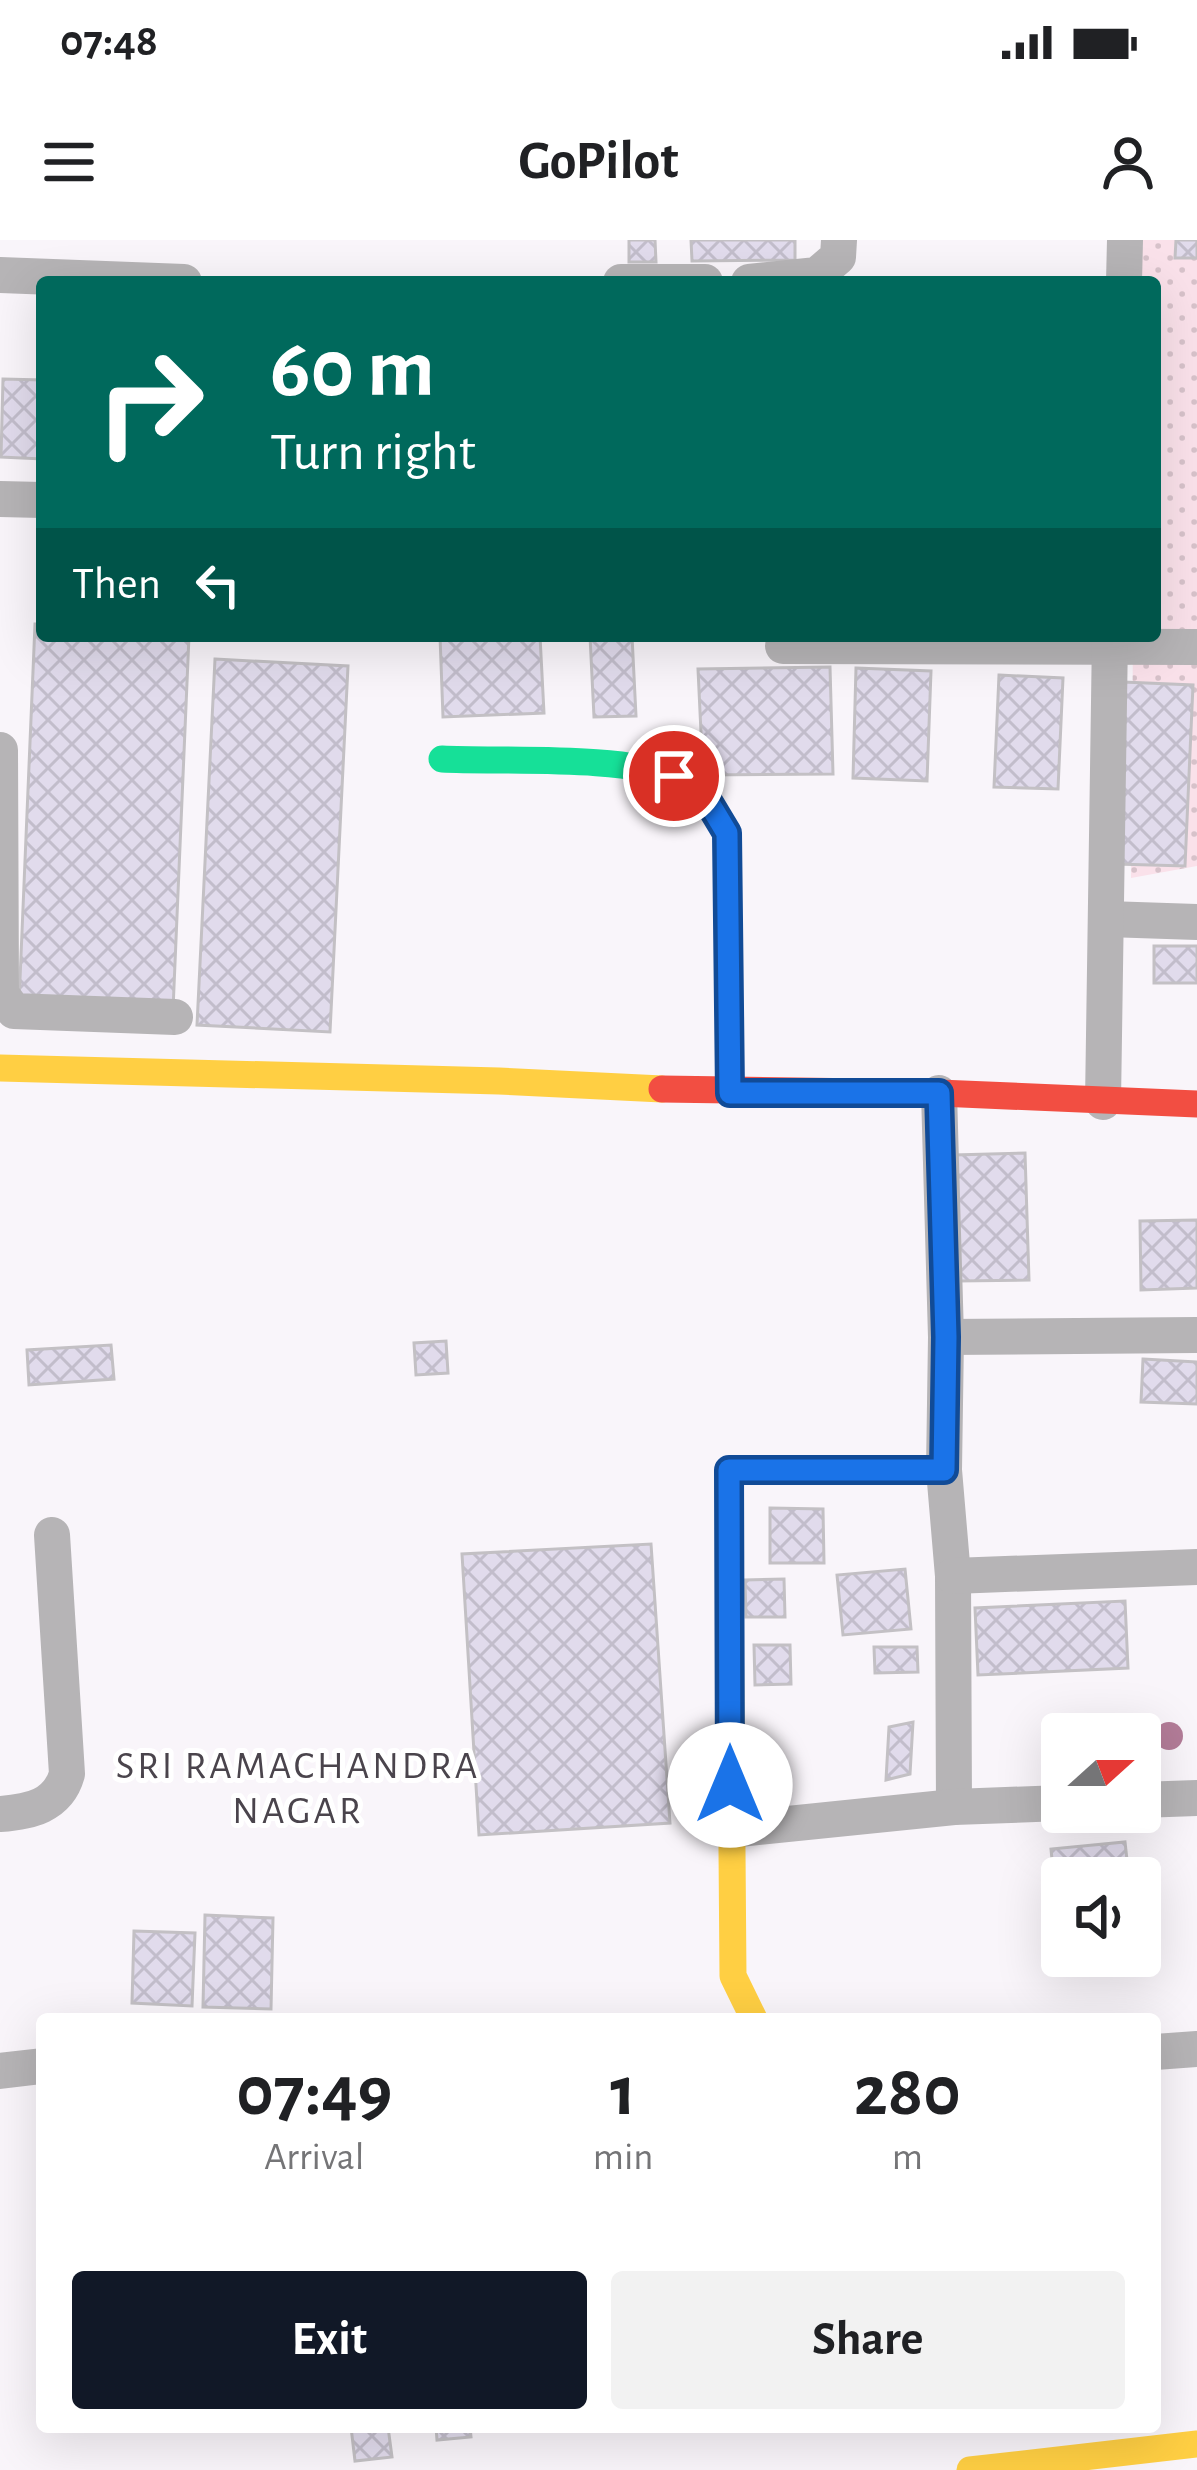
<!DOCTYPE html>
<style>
:root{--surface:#fff;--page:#f2f2f2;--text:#202124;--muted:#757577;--accent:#111827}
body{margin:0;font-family:"Alegreya Sans",sans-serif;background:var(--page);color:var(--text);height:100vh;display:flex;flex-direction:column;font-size:45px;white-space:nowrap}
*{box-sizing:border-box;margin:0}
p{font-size:39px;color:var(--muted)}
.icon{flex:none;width:66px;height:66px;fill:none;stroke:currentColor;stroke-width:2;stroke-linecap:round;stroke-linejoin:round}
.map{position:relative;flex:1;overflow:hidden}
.panel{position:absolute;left:36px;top:1773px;width:1125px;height:420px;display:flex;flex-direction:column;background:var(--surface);border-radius:12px;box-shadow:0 12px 48px #0002}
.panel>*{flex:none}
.hud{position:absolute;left:36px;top:36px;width:1125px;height:366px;border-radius:12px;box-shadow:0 12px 48px #0002;background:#00695c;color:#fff;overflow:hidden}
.needle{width:78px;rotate:69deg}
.buttons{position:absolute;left:1041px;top:1473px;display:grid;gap:24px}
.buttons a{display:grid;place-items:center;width:120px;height:120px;border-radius:12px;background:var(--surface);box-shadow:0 12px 48px #0002;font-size:60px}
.pin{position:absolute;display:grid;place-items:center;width:102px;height:102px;color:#fff;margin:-51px;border:6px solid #fff;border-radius:50%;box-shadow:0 3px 12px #0007}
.me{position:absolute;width:132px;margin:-66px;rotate:0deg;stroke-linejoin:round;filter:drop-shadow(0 0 9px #0008)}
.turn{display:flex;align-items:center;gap:42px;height:252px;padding:0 36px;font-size:54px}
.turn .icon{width:156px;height:156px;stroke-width:2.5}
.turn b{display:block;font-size:84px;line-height:102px}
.then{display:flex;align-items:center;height:114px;padding:0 36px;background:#0003;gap:24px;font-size:45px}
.eta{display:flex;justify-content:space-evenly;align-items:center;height:204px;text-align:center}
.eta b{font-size:72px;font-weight:600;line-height:84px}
.cta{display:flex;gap:24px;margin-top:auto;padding:24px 36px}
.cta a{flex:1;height:138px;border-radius:12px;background:var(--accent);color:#fff;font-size:48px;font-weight:600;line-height:138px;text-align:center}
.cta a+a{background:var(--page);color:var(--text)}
.status{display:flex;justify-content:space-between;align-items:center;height:84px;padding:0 60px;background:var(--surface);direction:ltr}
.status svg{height:33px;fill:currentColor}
header{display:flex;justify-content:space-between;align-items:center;height:156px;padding:0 36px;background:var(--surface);font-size:54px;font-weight:600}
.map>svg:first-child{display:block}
.grass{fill:url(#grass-dots)}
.building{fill:url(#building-cross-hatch);stroke:#c3c0c4;stroke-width:3}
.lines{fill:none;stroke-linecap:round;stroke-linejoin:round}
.street{stroke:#b6b4b6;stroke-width:36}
.fast{stroke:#16e098;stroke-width:27}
.slow{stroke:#ffcf43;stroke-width:27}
.jam{stroke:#f24e42;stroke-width:27}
.tree{fill:#b37c98}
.route-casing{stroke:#114b97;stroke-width:30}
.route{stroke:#1a73e8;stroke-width:21}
.labels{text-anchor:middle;stroke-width:10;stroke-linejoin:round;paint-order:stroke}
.neighbourhood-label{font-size:39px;letter-spacing:3px;fill:#4a444c;stroke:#fff}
</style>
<div class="status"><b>07:48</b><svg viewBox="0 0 49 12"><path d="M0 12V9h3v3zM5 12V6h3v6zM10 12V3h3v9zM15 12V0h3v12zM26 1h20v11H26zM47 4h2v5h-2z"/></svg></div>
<header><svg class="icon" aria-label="menu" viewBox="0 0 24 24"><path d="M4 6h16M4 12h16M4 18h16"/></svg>GoPilot<svg class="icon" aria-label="person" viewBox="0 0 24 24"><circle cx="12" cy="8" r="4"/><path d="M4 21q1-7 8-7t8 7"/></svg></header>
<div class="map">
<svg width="1197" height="2230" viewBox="0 0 1197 2230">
<defs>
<pattern id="grass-dots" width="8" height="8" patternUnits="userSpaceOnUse" patternTransform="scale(3)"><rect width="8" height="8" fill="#fae1ea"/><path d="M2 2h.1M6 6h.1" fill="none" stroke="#d7c2ca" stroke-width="1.8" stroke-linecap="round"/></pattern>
<pattern id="building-cross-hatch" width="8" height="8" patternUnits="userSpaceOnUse" patternTransform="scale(3)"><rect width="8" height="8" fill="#e1dbec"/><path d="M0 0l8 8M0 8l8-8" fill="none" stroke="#c2bdcb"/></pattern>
</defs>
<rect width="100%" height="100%" fill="#f9f5fa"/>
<path class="grass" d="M1136,0H1197V626L1131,638L1133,396H1155V42H1136Z"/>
<g class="building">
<path d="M629,0H655L656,22H629Z"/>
<path d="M691,0H795V20L692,21Z"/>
<path d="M1176,0H1197V18H1175Z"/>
<path d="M3,139L42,140V219L1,217Z"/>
<path d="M35,384H42V396H189L173,770L19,763Z"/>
<path d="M440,396H540L544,473L443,477Z"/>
<path d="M590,396H632L636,476L594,477Z"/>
<path d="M215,419L348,426L330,792L197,785Z"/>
<path d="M830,427L833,534L703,535L698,429Z"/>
<path d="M856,428L931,431L927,541L853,538Z"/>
<path d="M999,435L1063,438L1058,549L994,547Z"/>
<path d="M1123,442L1193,445L1185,626L1116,624Z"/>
<rect x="1154" y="706" width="43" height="37"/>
<path d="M1025,913L1029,1040L958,1041L954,915Z"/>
<path d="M1197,980V1048L1141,1050L1140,981Z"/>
<path d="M446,1101L448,1133L416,1135L414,1103Z"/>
<path d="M111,1105L114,1139L29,1145L27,1110Z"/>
<path d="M1143,1119L1197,1122V1164L1141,1162Z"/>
<path d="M770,1268L823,1269L824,1323H770Z"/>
<path d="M651,1304L670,1583L479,1595L462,1314Z"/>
<path d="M905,1329L911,1389L843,1395L837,1335Z"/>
<path d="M784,1339L785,1377H746L745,1340Z"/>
<path d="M1125,1361L1128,1428L978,1435L975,1368Z"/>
<path d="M754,1405H790L791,1444L755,1445Z"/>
<path d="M874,1407H917L918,1432L875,1433Z"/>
<path d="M913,1482L910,1534L886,1540L889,1487Z"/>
<path d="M1125,1602L1129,1638H1062V1681L1058,1682L1051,1609Z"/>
<path d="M205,1675L273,1678L271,1769L203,1767Z"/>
<path d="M134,1691L195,1693L192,1766L132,1763Z"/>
<path d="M351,2187H388L392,2217L355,2221Z"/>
<path d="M436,2187H470L471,2197L437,2200Z"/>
</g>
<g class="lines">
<g class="street">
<path d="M0,35L184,42"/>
<path d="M621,42H705"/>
<path d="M749,42L817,35L838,17L839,0"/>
<path d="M1124,42L1125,0"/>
<path d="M0,259L42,260"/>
<path d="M783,406L1197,407"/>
<path d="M0,510L1,754L14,771L175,777"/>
<path d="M1107,679L1197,682"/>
<path d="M939,853L946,1097L944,1230L953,1336L954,1567"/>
<path d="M1103,862L1110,396"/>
<path d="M946,1097L1197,1095"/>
<path d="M953,1336L1197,1327"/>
<path d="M1140,1560L1197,1558"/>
<path d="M0,1574C30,1572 58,1566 67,1534L52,1295"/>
<path d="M730,1590L954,1567L1062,1563"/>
<path d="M1155,1812L1197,1809"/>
<path d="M0,1831L42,1826"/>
</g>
<path class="fast" d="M442,519C501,522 626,515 677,538C700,548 714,572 727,593L730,853"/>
<g class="slow">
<path d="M0,828L499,841L662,849"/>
<path d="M729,1234L733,1736L754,1779"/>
<path d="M970,2230L1197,2204"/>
</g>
<g class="jam">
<path d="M662,849L939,853L1197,864"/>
<path d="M729,1234V1230H944"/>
</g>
</g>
<circle class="tree" cx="1169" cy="1496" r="14"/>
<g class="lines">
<defs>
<path id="route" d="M674,536L706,558L727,593L730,853H939L946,1097L944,1230H729L730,1545"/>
</defs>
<use href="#route" class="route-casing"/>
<use href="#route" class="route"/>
</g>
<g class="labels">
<g class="neighbourhood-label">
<text x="298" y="1538">SRI RAMACHANDRA<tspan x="298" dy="45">NAGAR</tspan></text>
</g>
</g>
</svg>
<div class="buttons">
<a><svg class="needle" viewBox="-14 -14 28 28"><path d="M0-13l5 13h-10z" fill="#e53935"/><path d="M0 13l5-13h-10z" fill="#757577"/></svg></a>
<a><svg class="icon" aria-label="sound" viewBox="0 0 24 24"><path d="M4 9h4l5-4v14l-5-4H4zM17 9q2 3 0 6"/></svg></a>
</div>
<div class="pin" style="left:674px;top:536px;background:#d93025"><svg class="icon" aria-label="arrive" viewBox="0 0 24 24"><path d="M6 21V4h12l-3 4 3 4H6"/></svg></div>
<svg class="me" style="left:730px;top:1545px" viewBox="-20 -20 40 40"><circle r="19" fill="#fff"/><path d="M0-13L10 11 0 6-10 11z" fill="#1a73e8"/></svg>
<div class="hud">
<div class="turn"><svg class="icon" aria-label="right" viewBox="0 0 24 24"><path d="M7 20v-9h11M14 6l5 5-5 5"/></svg><div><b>60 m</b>Turn right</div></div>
<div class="then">Then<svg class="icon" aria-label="left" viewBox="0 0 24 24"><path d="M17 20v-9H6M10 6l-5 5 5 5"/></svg></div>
</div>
<section class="panel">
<div class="eta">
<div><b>07:49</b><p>Arrival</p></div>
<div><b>1</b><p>min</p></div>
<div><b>280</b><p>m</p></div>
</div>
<div class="cta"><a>Exit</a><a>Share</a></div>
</section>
</div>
